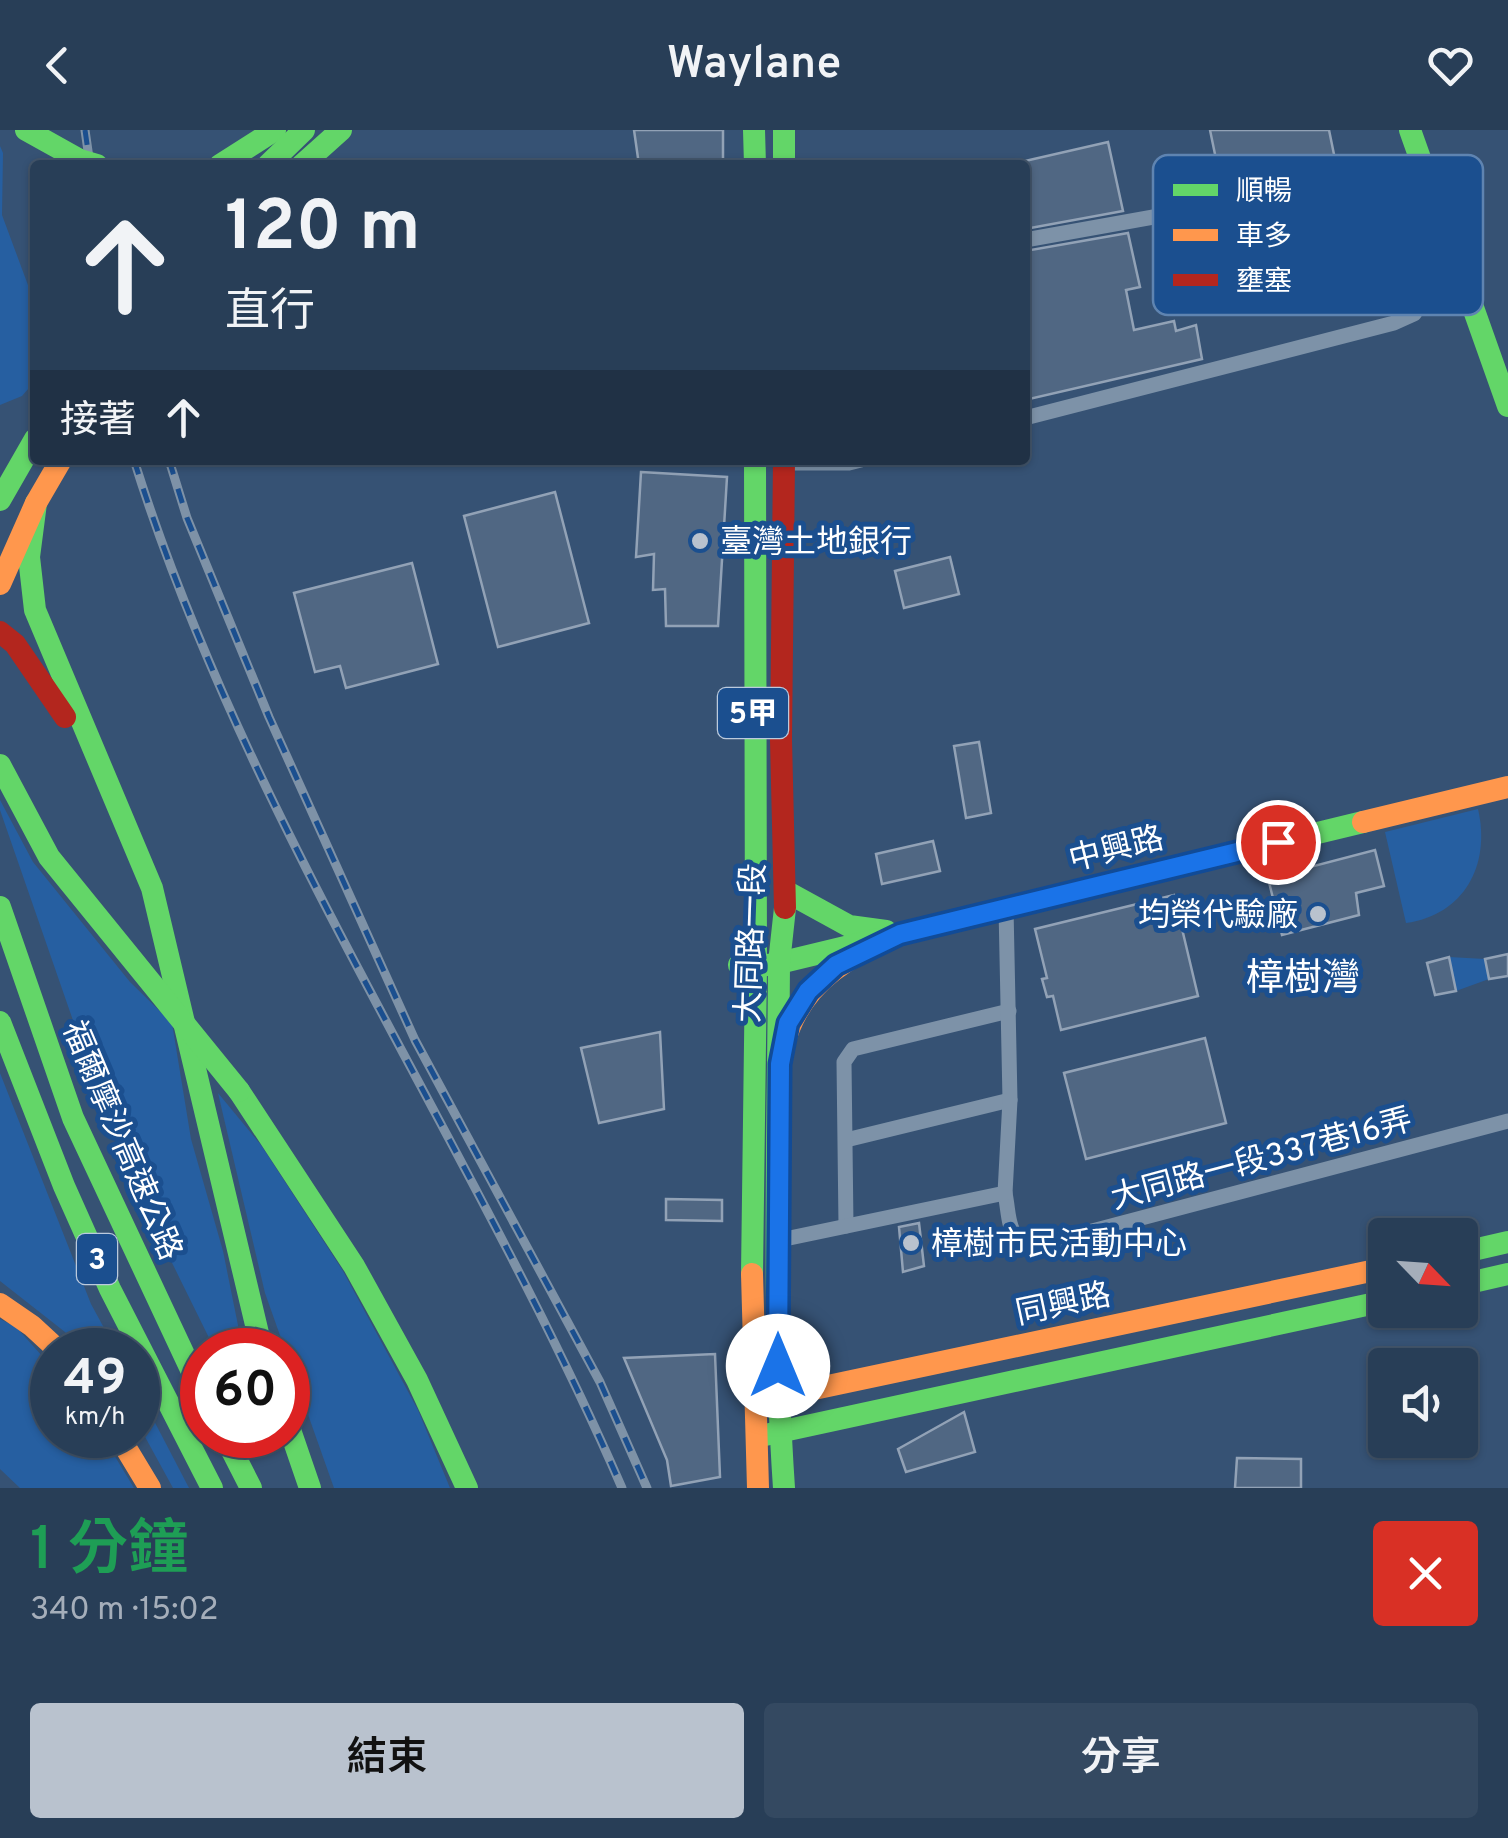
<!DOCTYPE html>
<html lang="zh-TW">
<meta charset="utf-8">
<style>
:root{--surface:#283e57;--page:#344961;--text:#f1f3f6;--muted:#a5aeba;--line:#44576d;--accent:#b9c2ce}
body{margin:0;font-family:Overpass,"Noto Sans TC",sans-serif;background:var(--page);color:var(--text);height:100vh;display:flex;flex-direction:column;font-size:38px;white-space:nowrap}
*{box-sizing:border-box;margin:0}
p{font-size:32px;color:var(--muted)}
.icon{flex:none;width:55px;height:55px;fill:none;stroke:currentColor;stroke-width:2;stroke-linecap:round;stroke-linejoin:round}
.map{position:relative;height:1358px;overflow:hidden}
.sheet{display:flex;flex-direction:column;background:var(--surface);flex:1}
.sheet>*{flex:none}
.guide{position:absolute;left:30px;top:30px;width:1000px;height:305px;border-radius:10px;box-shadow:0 2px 8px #0004,0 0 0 2px var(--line);background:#283e57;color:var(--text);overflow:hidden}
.needle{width:65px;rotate:115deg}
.buttons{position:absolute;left:1368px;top:1088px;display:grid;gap:20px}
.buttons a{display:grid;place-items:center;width:110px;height:110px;border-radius:10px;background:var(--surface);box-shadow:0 2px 8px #0004,0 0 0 2px var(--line);font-size:50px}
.speed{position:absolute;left:30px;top:1198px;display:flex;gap:20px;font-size:50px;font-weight:700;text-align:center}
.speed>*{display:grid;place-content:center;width:130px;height:130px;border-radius:50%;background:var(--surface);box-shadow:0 2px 8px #0004,0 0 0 2px var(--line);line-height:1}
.speed small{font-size:25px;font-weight:400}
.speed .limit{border:15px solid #d22;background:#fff;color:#111}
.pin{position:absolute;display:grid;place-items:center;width:85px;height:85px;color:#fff;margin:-42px;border:5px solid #fff;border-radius:50%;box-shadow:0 2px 10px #0007}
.me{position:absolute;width:110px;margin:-55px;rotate:0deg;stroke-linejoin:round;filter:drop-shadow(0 0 8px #0008)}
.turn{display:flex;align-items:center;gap:35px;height:210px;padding:0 30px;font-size:45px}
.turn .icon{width:130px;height:130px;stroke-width:2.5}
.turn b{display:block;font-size:70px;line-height:85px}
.then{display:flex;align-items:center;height:95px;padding:0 30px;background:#0003;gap:20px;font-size:38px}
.round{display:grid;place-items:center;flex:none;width:105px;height:105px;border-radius:10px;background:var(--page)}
.headline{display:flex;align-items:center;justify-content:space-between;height:170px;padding:0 30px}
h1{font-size:60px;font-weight:600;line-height:75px;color:#1e9e55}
.action{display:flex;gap:20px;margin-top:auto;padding:20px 30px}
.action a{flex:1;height:115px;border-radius:10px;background:var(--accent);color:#111;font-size:40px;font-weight:600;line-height:115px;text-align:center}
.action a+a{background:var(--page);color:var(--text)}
header{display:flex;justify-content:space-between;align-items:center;height:130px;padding:0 30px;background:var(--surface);font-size:45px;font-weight:600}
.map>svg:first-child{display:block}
.green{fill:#265fa1}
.building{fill:#506783;stroke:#92a2b6;stroke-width:2.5}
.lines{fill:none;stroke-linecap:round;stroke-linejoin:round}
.street{stroke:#7d92a8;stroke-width:15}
.fast{stroke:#63d668;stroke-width:22}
.slow{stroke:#ff974d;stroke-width:22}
.jam{stroke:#b3261e;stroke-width:22}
.rail-casing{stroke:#7e92a7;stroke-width:9}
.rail{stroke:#1b4f8f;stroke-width:5;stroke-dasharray:15;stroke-linecap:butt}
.fast-bridge{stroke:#63d668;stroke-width:22}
.route-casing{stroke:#114b97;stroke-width:25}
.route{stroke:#1a73e8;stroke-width:18}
.poi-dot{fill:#b9c2ce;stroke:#1b4f8f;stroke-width:4}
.labels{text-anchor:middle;stroke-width:10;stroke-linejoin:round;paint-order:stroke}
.shield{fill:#1b4f8f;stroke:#bbcadd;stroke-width:2.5}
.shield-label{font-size:30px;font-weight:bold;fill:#fff}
.poi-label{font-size:32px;fill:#fff;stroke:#1b4f8f;text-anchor:start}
.street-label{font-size:32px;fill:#fff;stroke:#1b4f8f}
.quarter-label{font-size:38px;fill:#fff;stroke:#1b4f8f}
.key{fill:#1b4f8f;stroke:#5f84b1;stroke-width:2.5}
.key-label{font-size:28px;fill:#fff}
</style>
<header><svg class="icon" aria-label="back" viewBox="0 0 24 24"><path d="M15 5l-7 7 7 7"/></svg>Waylane<svg class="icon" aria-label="heart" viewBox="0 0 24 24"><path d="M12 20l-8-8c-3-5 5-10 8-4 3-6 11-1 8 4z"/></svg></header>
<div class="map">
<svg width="1508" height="1358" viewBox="0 0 1508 1358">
<rect width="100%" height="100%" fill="#365274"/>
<g class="green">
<path d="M0,16L3,23L2,85L35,174V251L22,266L0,275Z"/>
<path d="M0,670L33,732L130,852L172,893L191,1009L223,1121L243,1220H215L143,1074L102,974L0,680Z"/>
<path d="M1478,679C1491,735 1464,785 1406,793L1385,702Z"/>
<path d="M1449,827L1485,829L1489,849L1456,861Z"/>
<path d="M0,943L91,1174L116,1220H82L65,1202L0,1151Z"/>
<path d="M218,963L261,1015L343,1141L418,1280L450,1358H334L265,1163Z"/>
<path d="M0,1189L16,1197L52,1237V1305H102L134,1358H20L0,1339Z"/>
<path d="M138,1260L189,1358H173L138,1294Z"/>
</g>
<g class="building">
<path d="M634,0H723V31L705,35H639Z"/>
<path d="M1210,0H1329L1337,39L1223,63Z"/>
<path d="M1108,12L1123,81L1025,99V31Z"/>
<path d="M1128,103L1140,157L1126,160L1134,200L1174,191L1176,201L1196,195L1202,229L1025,270V121Z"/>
<path d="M641,342L727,347L718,496H666L665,459L653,460L654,424L636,427Z"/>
<path d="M555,362L589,493L498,517L464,386Z"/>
<path d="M950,427L959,464L904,478L895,441Z"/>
<path d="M412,433L438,534L346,558L340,536L315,542L294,463Z"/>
<path d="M979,612L991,683L966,688L954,616Z"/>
<path d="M933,711L940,741L882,754L876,724Z"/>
<path d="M1375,720L1384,756L1356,763L1359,785L1282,805L1268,748Z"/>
<path d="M1174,765L1198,866L1061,900L1053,866L1047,867L1042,849L1047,848L1035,799Z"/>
<path d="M1508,824V846L1489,849L1485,829Z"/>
<path d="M1449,827L1456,861L1435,865L1427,833Z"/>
<path d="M660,902L664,979L599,993L581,918Z"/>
<path d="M1205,908L1226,993L1086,1029L1064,943Z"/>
<path d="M666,1069L722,1070V1091L666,1090Z"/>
<path d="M919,1093L924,1136L903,1142L899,1097Z"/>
<path d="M715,1224L720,1347L671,1356L667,1330L624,1228Z"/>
<path d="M964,1282L975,1322L906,1342L898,1319Z"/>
<path d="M1237,1328L1301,1329V1358H1235Z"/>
</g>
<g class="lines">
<g class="street">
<path d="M1025,110L1226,74L1416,33"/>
<path d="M1025,288L1394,193L1414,184L1424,169"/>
<path d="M784,333H849L861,330"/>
<path d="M846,1010L1010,970"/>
<path d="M1005,1063C1011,1094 1005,1112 1043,1114L1508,991"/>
<path d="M846,1096L844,932L853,919L1009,881"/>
<path d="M780,1110L1005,1063L1010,970L1006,778"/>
</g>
<g class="fast">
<path d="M754,0L755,35"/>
<path d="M784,0V35"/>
<path d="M1410,0L1508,276"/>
<path d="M220,35L275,0"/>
<path d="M268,35L304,0"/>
<path d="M302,35L341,0"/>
<path d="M0,370L35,309"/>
<path d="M36,373L29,427L35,480L152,758L262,1220"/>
<path d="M787,762L849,796L886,801"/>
<path d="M0,777L73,988L202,1263"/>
<path d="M739,835L756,837L779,833L1363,692"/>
<path d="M0,892L64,1056L110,1159L212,1358"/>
<path d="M239,961L354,1136L417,1250L467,1358"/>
<path d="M1460,1123L1508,1112"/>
<path d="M752,1144L756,837L755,330"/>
<path d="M1460,1155L1508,1144"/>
<path d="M288,1294L310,1358"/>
<path d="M224,1305L251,1358"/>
<path d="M765,1305L1385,1171"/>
<path d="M784,1358C772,1184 778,1008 779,833L785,778"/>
</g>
<g class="slow">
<path d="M0,454L36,373L61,330"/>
<path d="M1363,692L1508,657"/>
<path d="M783,917C795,872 821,844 861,823"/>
<path d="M752,1144L758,1358"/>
<path d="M0,1174L32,1196L58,1220"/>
<path d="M762,1270L1385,1138"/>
<path d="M118,1305L150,1358"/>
</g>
<g class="jam">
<path d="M784,330L781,610L785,778"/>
<path d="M0,502L15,514L65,587"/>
</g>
<defs>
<g id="rail">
<path d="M85,0L90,35"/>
<path d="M134,330C248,694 471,1010 622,1358"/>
<path d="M169,330L187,388L269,587L415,910L600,1252L647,1358"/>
</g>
</defs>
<use href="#rail" class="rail-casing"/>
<use href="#rail" class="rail"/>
<g class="fast-bridge">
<path d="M26,0L80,30L97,35"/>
<path d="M0,635L49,727L239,961"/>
</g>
</g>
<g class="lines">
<defs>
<path id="route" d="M778,1236L780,934L788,893L808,861L836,835L900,804L1278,712"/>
</defs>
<use href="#route" class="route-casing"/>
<use href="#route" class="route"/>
</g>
<g class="poi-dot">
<circle cx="700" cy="411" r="10"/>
<circle cx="1318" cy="784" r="10"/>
<circle cx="911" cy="1113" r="10"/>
</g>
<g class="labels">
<g class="shield">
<rect x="718" y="558" width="70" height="50" rx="8"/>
<rect x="77" y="1104" width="40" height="50" rx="8"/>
</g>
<g class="shield-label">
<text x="753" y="593">5甲</text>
<text x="97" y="1139">3</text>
</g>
<g class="poi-label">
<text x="720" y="422">臺灣土地銀行</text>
<text x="1298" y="795" text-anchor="end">均榮代驗廠</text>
<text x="931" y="1124">樟樹市民活動中心</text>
</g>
<g class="street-label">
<text transform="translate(1116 718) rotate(-14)" y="11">中興路</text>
<text transform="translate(750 813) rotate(-88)" y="11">大同路一段</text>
<text transform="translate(123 1010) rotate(67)" y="11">福爾摩沙高速公路</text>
<text transform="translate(1261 1028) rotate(-15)" y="11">大同路一段337巷16弄</text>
<text transform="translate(1063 1173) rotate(-12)" y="11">同興路</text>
</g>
<g class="quarter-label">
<text x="1303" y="860">樟樹灣</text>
</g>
</g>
<rect x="1153" y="25" width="330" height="160" rx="15" class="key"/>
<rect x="1173" y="54" width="45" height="12" fill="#63d668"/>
<rect x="1173" y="99" width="45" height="12" fill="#ff974d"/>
<rect x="1173" y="144" width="45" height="12" fill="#b3261e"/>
<g class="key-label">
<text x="1236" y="70">順暢</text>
<text x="1236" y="115">車多</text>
<text x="1236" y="160">壅塞</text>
</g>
</svg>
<div class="buttons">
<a><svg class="needle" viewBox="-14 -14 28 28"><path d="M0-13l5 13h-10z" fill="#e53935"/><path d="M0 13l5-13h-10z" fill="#a5aeba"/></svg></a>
<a><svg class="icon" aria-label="sound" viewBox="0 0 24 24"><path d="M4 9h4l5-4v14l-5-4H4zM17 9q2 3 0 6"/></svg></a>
</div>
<div class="speed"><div>49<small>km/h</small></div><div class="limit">60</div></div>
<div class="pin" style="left:1278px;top:712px;background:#d93025"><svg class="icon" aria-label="arrive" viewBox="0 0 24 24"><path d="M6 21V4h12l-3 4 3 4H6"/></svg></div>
<svg class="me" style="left:778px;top:1236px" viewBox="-20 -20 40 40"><circle r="19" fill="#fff"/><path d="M0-13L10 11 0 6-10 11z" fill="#1a73e8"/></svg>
<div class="guide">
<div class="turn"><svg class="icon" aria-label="ahead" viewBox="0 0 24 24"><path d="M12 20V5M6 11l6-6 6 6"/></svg><div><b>120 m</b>直行</div></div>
<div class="then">接著<svg class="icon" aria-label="ahead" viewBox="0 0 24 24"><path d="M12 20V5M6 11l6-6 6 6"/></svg></div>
</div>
</div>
<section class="sheet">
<div class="headline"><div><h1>1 分鐘</h1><p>340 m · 15:02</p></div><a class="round" style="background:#d93025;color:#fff"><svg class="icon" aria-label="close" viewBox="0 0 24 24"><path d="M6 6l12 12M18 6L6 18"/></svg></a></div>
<div class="action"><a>結束</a><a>分享</a></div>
</section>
